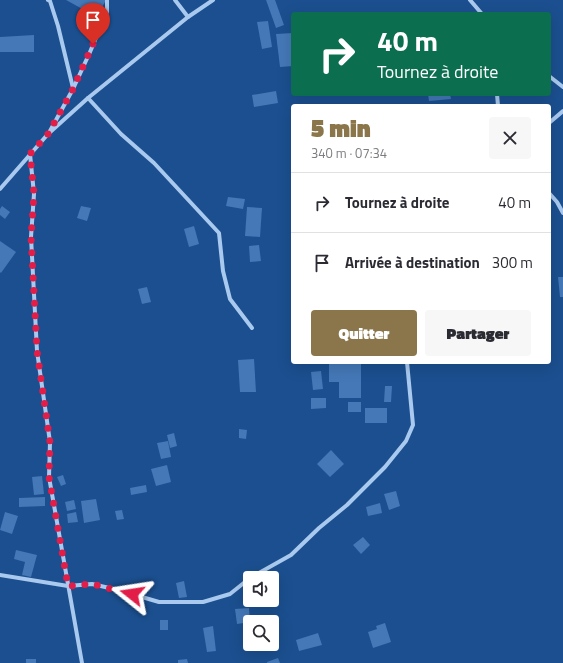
<!DOCTYPE html>
<html lang="fr">
<meta charset="utf-8">
<style>
:root{--surface:#fff;--page:#f7f7f7;--text:#2b2b33;--muted:#7c7c81;--line:#e1e1e2;--accent:#8a764a}
body{margin:0;font-family:"Titillium Web",sans-serif;background:var(--page);color:var(--text);height:100vh;display:flex;flex-direction:column;font-size:15px;white-space:nowrap}
*{box-sizing:border-box;margin:0}
p{font-size:13px;color:var(--muted)}
.icon{flex:none;width:22px;height:22px;fill:none;stroke:currentColor;stroke-width:2;stroke-linecap:round;stroke-linejoin:round}
.map{position:relative;flex:1;overflow:hidden}
.side{position:absolute;left:291px;top:104px;width:260px;height:260px;display:flex;flex-direction:column;background:var(--surface);border-radius:4px;box-shadow:0 4px 16px #0002}
.side>*{flex:none}
.top-card{position:absolute;left:291px;top:12px;width:260px;height:84px;border-radius:4px;box-shadow:0 4px 16px #0002;background:#0b6e4f;color:#fff;overflow:hidden}
.controls{position:absolute;left:243px;top:571px;display:grid;gap:8px}
.controls a{display:grid;place-items:center;width:36px;height:36px;border-radius:4px;background:var(--surface);box-shadow:0 4px 16px #0002;font-size:20px}
.pin{position:absolute;display:grid;place-items:center;width:34px;height:34px;color:#fff;margin:-41px -17px;border-radius:50% 50% 50% 0;rotate:-45deg;box-shadow:0 0 4px #0007}
.pin .icon{rotate:45deg}
.me{position:absolute;width:44px;margin:-22px;rotate:285deg;stroke-linejoin:round;filter:drop-shadow(0 0 3px #0008)}
.turn{display:flex;align-items:center;gap:14px;height:84px;padding:0 20px;font-size:18px}
.turn .icon{width:52px;height:52px;stroke-width:2.5}
.turn b{display:block;font-size:28px;line-height:34px}
.round{display:grid;place-items:center;flex:none;width:42px;height:42px;border-radius:4px;background:var(--page)}
.headline{display:flex;align-items:center;justify-content:space-between;height:68px;padding:0 20px}
h1{font-size:24px;font-weight:800;line-height:30px;color:var(--accent)}
.button{display:flex;gap:8px;margin-top:auto;padding:8px 20px}
.button a{flex:1;height:46px;border-radius:4px;background:var(--accent);color:#fff;font-size:16px;font-weight:800;line-height:46px;text-align:center}
.button a+a{background:var(--page);color:var(--text)}
ul{padding:0;list-style:none}
li{display:flex;align-items:center;gap:12px;height:60px;padding:0 20px;border-top:1px solid var(--line)}
li div{flex:1}
li b{display:block;font-size:15px}
li em{font-style:normal}
.map>svg:first-child{display:block}
.building{fill:#4478b7}
.lines{fill:none;stroke-linecap:round;stroke-linejoin:round}
.minor{stroke:#a9c9ee;stroke-width:4}
.route{stroke:#e11d48;stroke-width:7;stroke-dasharray:0 12.6}
</style>
<div class="map">
<svg width="563" height="663" viewBox="0 0 563 663">
<rect width="100%" height="100%" fill="#1b4f8f"/>
<g class="building">
<path d="M66,0H106L97,17Z"/>
<path d="M266,0H275L284,25L276,28Z"/>
<path d="M268,21L272,47L262,49L257,22Z"/>
<path d="M293,33V66L280,67L276,34Z"/>
<path d="M34,35V52H0V37Z"/>
<path d="M276,91L278,103L254,107L252,95Z"/>
<path d="M428,94H450L451,99L429,101Z"/>
<path d="M228,197L245,199L243,209L226,206Z"/>
<path d="M2,206L10,212L5,219L0,215V209Z"/>
<path d="M81,206L91,208L87,221L77,218Z"/>
<path d="M247,207L262,208L260,237L245,236Z"/>
<path d="M194,226L199,244L189,247L184,229Z"/>
<path d="M0,241L16,252L1,273L0,272Z"/>
<path d="M259,245L261,261L250,262L249,246Z"/>
<path d="M558,277H563V297H560Z"/>
<path d="M147,287L151,302L142,304L138,289Z"/>
<path d="M254,359L256,392H240L238,360Z"/>
<path d="M329,362H361V398H339V382H329Z"/>
<path d="M321,371L323,389L313,390L311,372Z"/>
<path d="M385,386H392L391,402H384Z"/>
<path d="M311,398H326V408L311,409Z"/>
<rect x="348" y="402" width="13" height="10"/>
<rect x="365" y="408" width="22" height="15"/>
<path d="M239,429L247,430L246,439L239,438Z"/>
<path d="M174,433L177,446L170,448L167,435Z"/>
<path d="M168,441L171,457L161,459L157,443Z"/>
<path d="M331,450L344,464L330,477L317,464Z"/>
<path d="M167,465L171,482L156,486L151,469Z"/>
<path d="M63,475L66,484L61,486L57,477Z"/>
<path d="M42,476L44,494L34,495L32,477Z"/>
<path d="M146,485L147,492L131,495L130,488Z"/>
<path d="M396,491L400,506L389,510L384,494Z"/>
<path d="M45,497V506L19,507V498Z"/>
<path d="M96,499L100,520L84,523L81,501Z"/>
<path d="M74,500L76,509L67,511L65,502Z"/>
<path d="M380,503L382,513L368,516L366,507Z"/>
<path d="M122,510L124,519L117,520L115,511Z"/>
<path d="M5,512L18,516L12,534L0,530Z"/>
<path d="M76,512L78,522L68,523L67,514Z"/>
<path d="M363,537L370,545L361,554L353,545Z"/>
<path d="M16,550L37,555L31,577L22,575L25,562L14,559Z"/>
<path d="M184,581L187,597L179,598L176,583Z"/>
<path d="M249,608L250,622L237,624L235,609Z"/>
<rect x="160" y="620" width="8" height="10"/>
<path d="M385,623L391,642L373,648L368,632L377,629L376,626Z"/>
<path d="M213,626L216,651L207,652L203,628Z"/>
<path d="M318,633L322,645L299,651L296,640Z"/>
<path d="M278,658L280,663H267V662Z"/>
<rect x="26" y="659" width="10" height="4"/>
<path d="M187,659L188,663H178V660Z"/>
</g>
<g class="lines">
<g class="minor">
<path d="M48,0L50,1L58,26L73,88"/>
<path d="M175,0L188,17"/>
<path d="M470,0L482,14"/>
<path d="M549,76L563,87"/>
<path d="M497,94L498,106"/>
<path d="M88,98L121,134L154,163L219,233L223,271L230,299L252,328"/>
<path d="M549,123L563,111"/>
<path d="M50,131L73,89L90,52L107,12V0"/>
<path d="M30,154L34,194L31,237L37,351L50,442L49,477L82,663"/>
<path d="M0,189L48,134L88,98L188,17L213,0"/>
<path d="M549,193L557,202L563,213"/>
<path d="M0,575L68,586L92,584L118,590L159,602H203L230,594L250,578"/>
<path d="M250,578L291,555L319,528L347,505L385,467L406,441L413,425L407,362"/>
</g>
</g>
<g class="lines">
<path class="route" d="M93,44L73,89L48,134L30,154L34,194L31,237L37,351L50,442L49,477L68,586L92,584L132,594"/>
</g>
</svg>
<div class="controls">
<a><svg class="icon" aria-label="sound" viewBox="0 0 24 24"><path d="M4 9h4l5-4v14l-5-4H4zM17 9q2 3 0 6"/></svg></a>
<a><svg class="icon" aria-label="search" viewBox="0 0 24 24"><circle cx="10" cy="10" r="6"/><path d="M15 15l6 6"/></svg></a>
</div>
<div class="pin" style="left:93px;top:44px;background:#d93025"><svg class="icon" aria-label="arrive" viewBox="0 0 24 24"><path d="M6 21V4h12l-3 4 3 4H6"/></svg></div>
<svg class="me" style="left:132px;top:594px" viewBox="-20 -20 40 40"><path d="M0-17L14 15 0 8-14 15z" fill="#e11d48" stroke="#fff" stroke-width="4"/></svg>
<div class="top-card">
<div class="turn"><svg class="icon" aria-label="right" viewBox="0 0 24 24"><path d="M7 20v-9h11M14 6l5 5-5 5"/></svg><div><b>40 m</b>Tournez à droite</div></div>
</div>
<section class="side">
<div class="headline"><div><h1>5 min</h1><p>340 m · 07:34</p></div><a class="round"><svg class="icon" aria-label="close" viewBox="0 0 24 24"><path d="M6 6l12 12M18 6L6 18"/></svg></a></div>
<ul>
<li><svg class="icon" aria-label="right" viewBox="0 0 24 24"><path d="M7 20v-9h11M14 6l5 5-5 5"/></svg><div><b>Tournez à droite</b></div><em>40 m</em></li>
<li><svg class="icon" aria-label="arrive" viewBox="0 0 24 24"><path d="M6 21V4h12l-3 4 3 4H6"/></svg><div><b>Arrivée à destination</b></div><em>300 m</em></li>
</ul>
<div class="button"><a>Quitter</a><a>Partager</a></div>
</section>
</div>
